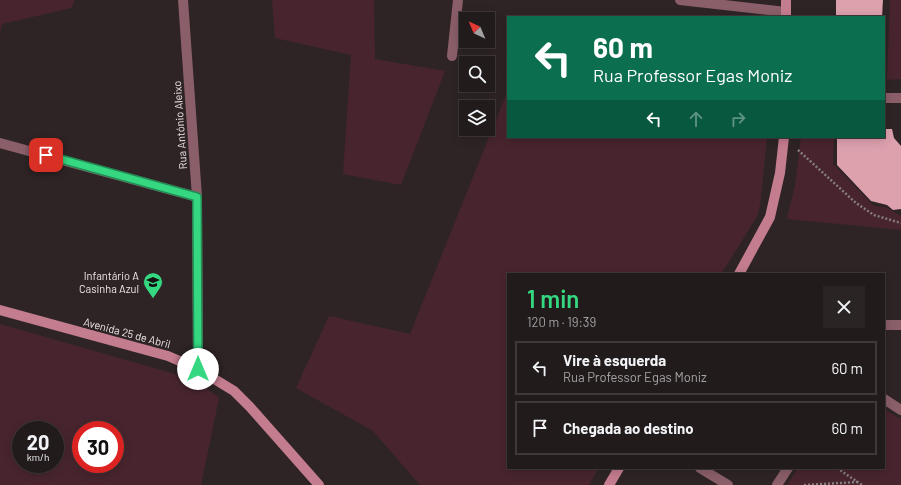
<!DOCTYPE html>
<html lang="pt">
<meta charset="utf-8">
<style>
:root{--surface:#221b1c;--page:#2a2425;--text:#f1f3f6;--muted:#a2a1a3;--line:#3f393b;--accent:#35d881}
body{margin:0;font-family:Barlow,sans-serif;background:var(--page);color:var(--text);height:100vh;display:flex;flex-direction:column;font-size:15px;white-space:nowrap}
*{box-sizing:border-box;margin:0}
p{font-size:13px;color:var(--muted)}
.icon{flex:none;width:22px;height:22px;fill:none;stroke:currentColor;stroke-width:2;stroke-linecap:round;stroke-linejoin:round}
.map{position:relative;flex:1;overflow:hidden}
.sheet{position:absolute;left:507px;top:273px;width:378px;height:196px;display:flex;flex-direction:column;background:var(--surface);border-radius:0px;box-shadow:0 2px 10px #0003,0 0 0 1px var(--line)}
.sheet>*{flex:none}
.guide{position:absolute;left:507px;top:16px;width:378px;height:122px;border-radius:0px;box-shadow:0 2px 10px #0003,0 0 0 1px var(--line);background:#0b6e4f;color:#fff;overflow:hidden}
.needle{width:26px;rotate:316deg}
.fabs{position:absolute;left:459px;top:12px;display:grid;gap:8px}
.fabs a{display:grid;place-items:center;width:36px;height:36px;border-radius:0px;background:var(--surface);box-shadow:0 2px 10px #0003,0 0 0 1px var(--line);font-size:20px}
.speed{position:absolute;left:12px;top:421px;display:flex;gap:8px;font-size:20px;font-weight:700;text-align:center}
.speed>*{display:grid;place-content:center;width:52px;height:52px;border-radius:50%;background:var(--surface);box-shadow:0 2px 10px #0003,0 0 0 1px var(--line);line-height:1}
.speed small{font-size:10px;font-weight:400}
.speed .limit{border:6px solid #d22;background:#fff;color:#111}
.pin{position:absolute;display:grid;place-items:center;width:34px;height:34px;color:#fff;margin:-17px;border-radius:8px;box-shadow:0 2px 6px #0006}
.me{position:absolute;width:44px;margin:-22px;rotate:0deg;stroke-linejoin:round;filter:drop-shadow(0 0 3px #0008)}
.turn{display:flex;align-items:center;gap:14px;height:84px;padding:0 20px;font-size:18px}
.turn .icon{width:52px;height:52px;stroke-width:2.5}
.turn b{display:block;font-size:28px;line-height:34px}
.lanes{display:flex;align-items:center;height:38px;padding:0 20px;background:#0003;justify-content:center;gap:20px;direction:ltr}
.lanes .off{opacity:.35}
.round{display:grid;place-items:center;flex:none;width:42px;height:42px;border-radius:0px;background:var(--page)}
.headline{display:flex;align-items:center;justify-content:space-between;height:68px;padding:0 20px}
h1{font-size:24px;font-weight:600;line-height:30px;color:var(--accent)}
ul{padding:0;list-style:none}
li{display:flex;align-items:center;gap:12px;height:54px;margin:0 8px 6px;padding:0 12px;border:2px solid var(--line);border-radius:0px}
li div{flex:1}
li b{display:block;font-size:15px}
li em{font-style:normal}
.map>svg:first-child{display:block}
.green{fill:#48252e;fill-rule:evenodd}
.building{fill:#dda1ae}
.lines{fill:none;stroke-linecap:round;stroke-linejoin:round}
.path{stroke:#867d7f;stroke-width:2.5;stroke-dasharray:2 2;stroke-linecap:butt}
.street{stroke:#8b5f69;stroke-width:10}
.secondary{stroke:#c47d8e;stroke-width:10}
.route-casing{stroke:#228c54;stroke-width:10}
.route{stroke:#35d881;stroke-width:7}
.labels{text-anchor:middle;stroke-width:4;stroke-linejoin:round;paint-order:stroke}
.street-label{font-size:11px;fill:#ece5e6;stroke:#2e2426}
.poi-label{font-size:11px;fill:#ece5e6;stroke:#2e2426;text-anchor:end}
</style>
<div class="map">
<svg width="901" height="485" viewBox="0 0 901 485">
<rect width="100%" height="100%" fill="#2e2426"/>
<g class="green">
<path d="M0,0H75L71,8L2,24L0,35Z"/>
<path d="M272,0H374L375,59L445,71L401,185L343,174L351,55L275,38Z"/>
<path d="M890,0H901V79L887,80Z"/>
<path d="M508,90V137H767L761,198L758,215L721,274H508V468H599L589,485H420L373,431L296,388L329,316L410,334Z"/>
<path d="M801,137H834L833,164L874,206L885,207L901,216V230L787,219L795,185Z"/>
<path d="M0,324L196,380L219,398L201,485H0ZM21,430H55V464H21ZM81,430H115V464H81Z"/>
<path d="M884,409L901,419V485H787L798,468H884Z"/>
</g>
<g class="building">
<path d="M836,0H883L882,17H836Z"/>
<path d="M884,129H892L894,138L901,146V209L893,210L887,205L871,201L837,165V137H884Z"/>
</g>
<g class="lines">
<g class="path">
<path d="M798,150L856,203L874,215L901,223"/>
<path d="M837,468L862,485"/>
<path d="M804,485L858,482"/>
</g>
<g class="street">
<path d="M183,0L197,197L198,369"/>
<path d="M680,0L786,12"/>
<path d="M452,56L458,0"/>
<path d="M884,98H901"/>
<path d="M0,143L197,197"/>
<path d="M884,325H901"/>
<path d="M884,399L901,410"/>
<path d="M700,468L728,485"/>
<path d="M777,485L788,468"/>
</g>
<g class="secondary">
<path d="M786,17V0"/>
<path d="M739,274L770,217L780,173L784,137"/>
<path d="M0,310L168,356L198,369L234,391L250,407L319,485"/>
<path d="M609,485L619,468"/>
</g>
</g>
<g class="lines">
<defs>
<path id="route" d="M46,155L197,197L198,369"/>
</defs>
<use href="#route" class="route-casing"/>
<use href="#route" class="route"/>
</g>
<defs>
<symbol id="school-pin" viewBox="-11 -11 22 30"><path d="M0 17L-7.5 6A9.5 9.5 0 1 1 7.5 6Z" fill="#35d881" stroke="#2e2426"/><path d="M0-5L7-2L0 1L-7-2ZM-4 1L0 2.5L4 1V4Q0 6-4 4Z" fill="#111"/></symbol>
</defs>
<g fill-rule="evenodd">
<use href="#school-pin" x="142" y="271" width="22" height="30"/>
</g>
<g class="labels">
<g class="street-label">
<text transform="translate(180 125) rotate(-94)" y="4">Rua António Aleixo</text>
<text transform="translate(127 333) rotate(15)" y="4">Avenida 25 de Abril</text>
</g>
<g class="poi-label">
<text x="139" y="280">Infantário A<tspan x="139" dy="13">Casinha Azul</tspan></text>
</g>
</g>
</svg>
<div class="fabs">
<a><svg class="needle" viewBox="-14 -14 28 28"><path d="M0-13l5 13h-10z" fill="#e53935"/><path d="M0 13l5-13h-10z" fill="#a2a1a3"/></svg></a>
<a><svg class="icon" aria-label="search" viewBox="0 0 24 24"><circle cx="10" cy="10" r="6"/><path d="M15 15l6 6"/></svg></a>
<a><svg class="icon" aria-label="layers" viewBox="0 0 24 24"><path d="M12 4l9 5-9 5-9-5zM3 14l9 5 9-5"/></svg></a>
</div>
<div class="speed"><div>20<small>km/h</small></div><div class="limit">30</div></div>
<div class="pin" style="left:46px;top:155px;background:#d93025"><svg class="icon" aria-label="arrive" viewBox="0 0 24 24"><path d="M6 21V4h12l-3 4 3 4H6"/></svg></div>
<svg class="me" style="left:198px;top:369px" viewBox="-20 -20 40 40"><circle r="19" fill="#fff"/><path d="M0-13L10 11 0 6-10 11z" fill="#35d881"/></svg>
<div class="guide">
<div class="turn"><svg class="icon" aria-label="left" viewBox="0 0 24 24"><path d="M17 20v-9H6M10 6l-5 5 5 5"/></svg><div><b>60 m</b>Rua Professor Egas Moniz</div></div>
<div class="lanes"><svg class="icon" aria-label="left" viewBox="0 0 24 24"><path d="M17 20v-9H6M10 6l-5 5 5 5"/></svg><svg class="icon off" aria-label="ahead" viewBox="0 0 24 24"><path d="M12 20V5M6 11l6-6 6 6"/></svg><svg class="icon off" aria-label="right" viewBox="0 0 24 24"><path d="M7 20v-9h11M14 6l5 5-5 5"/></svg></div>
</div>
<section class="sheet">
<div class="headline"><div><h1>1 min</h1><p>120 m · 19:39</p></div><a class="round"><svg class="icon" aria-label="close" viewBox="0 0 24 24"><path d="M6 6l12 12M18 6L6 18"/></svg></a></div>
<ul>
<li><svg class="icon" aria-label="left" viewBox="0 0 24 24"><path d="M17 20v-9H6M10 6l-5 5 5 5"/></svg><div><b>Vire à esquerda</b><p>Rua Professor Egas Moniz</p></div><em>60 m</em></li>
<li><svg class="icon" aria-label="arrive" viewBox="0 0 24 24"><path d="M6 21V4h12l-3 4 3 4H6"/></svg><div><b>Chegada ao destino</b></div><em>60 m</em></li>
</ul>
</section>
</div>
